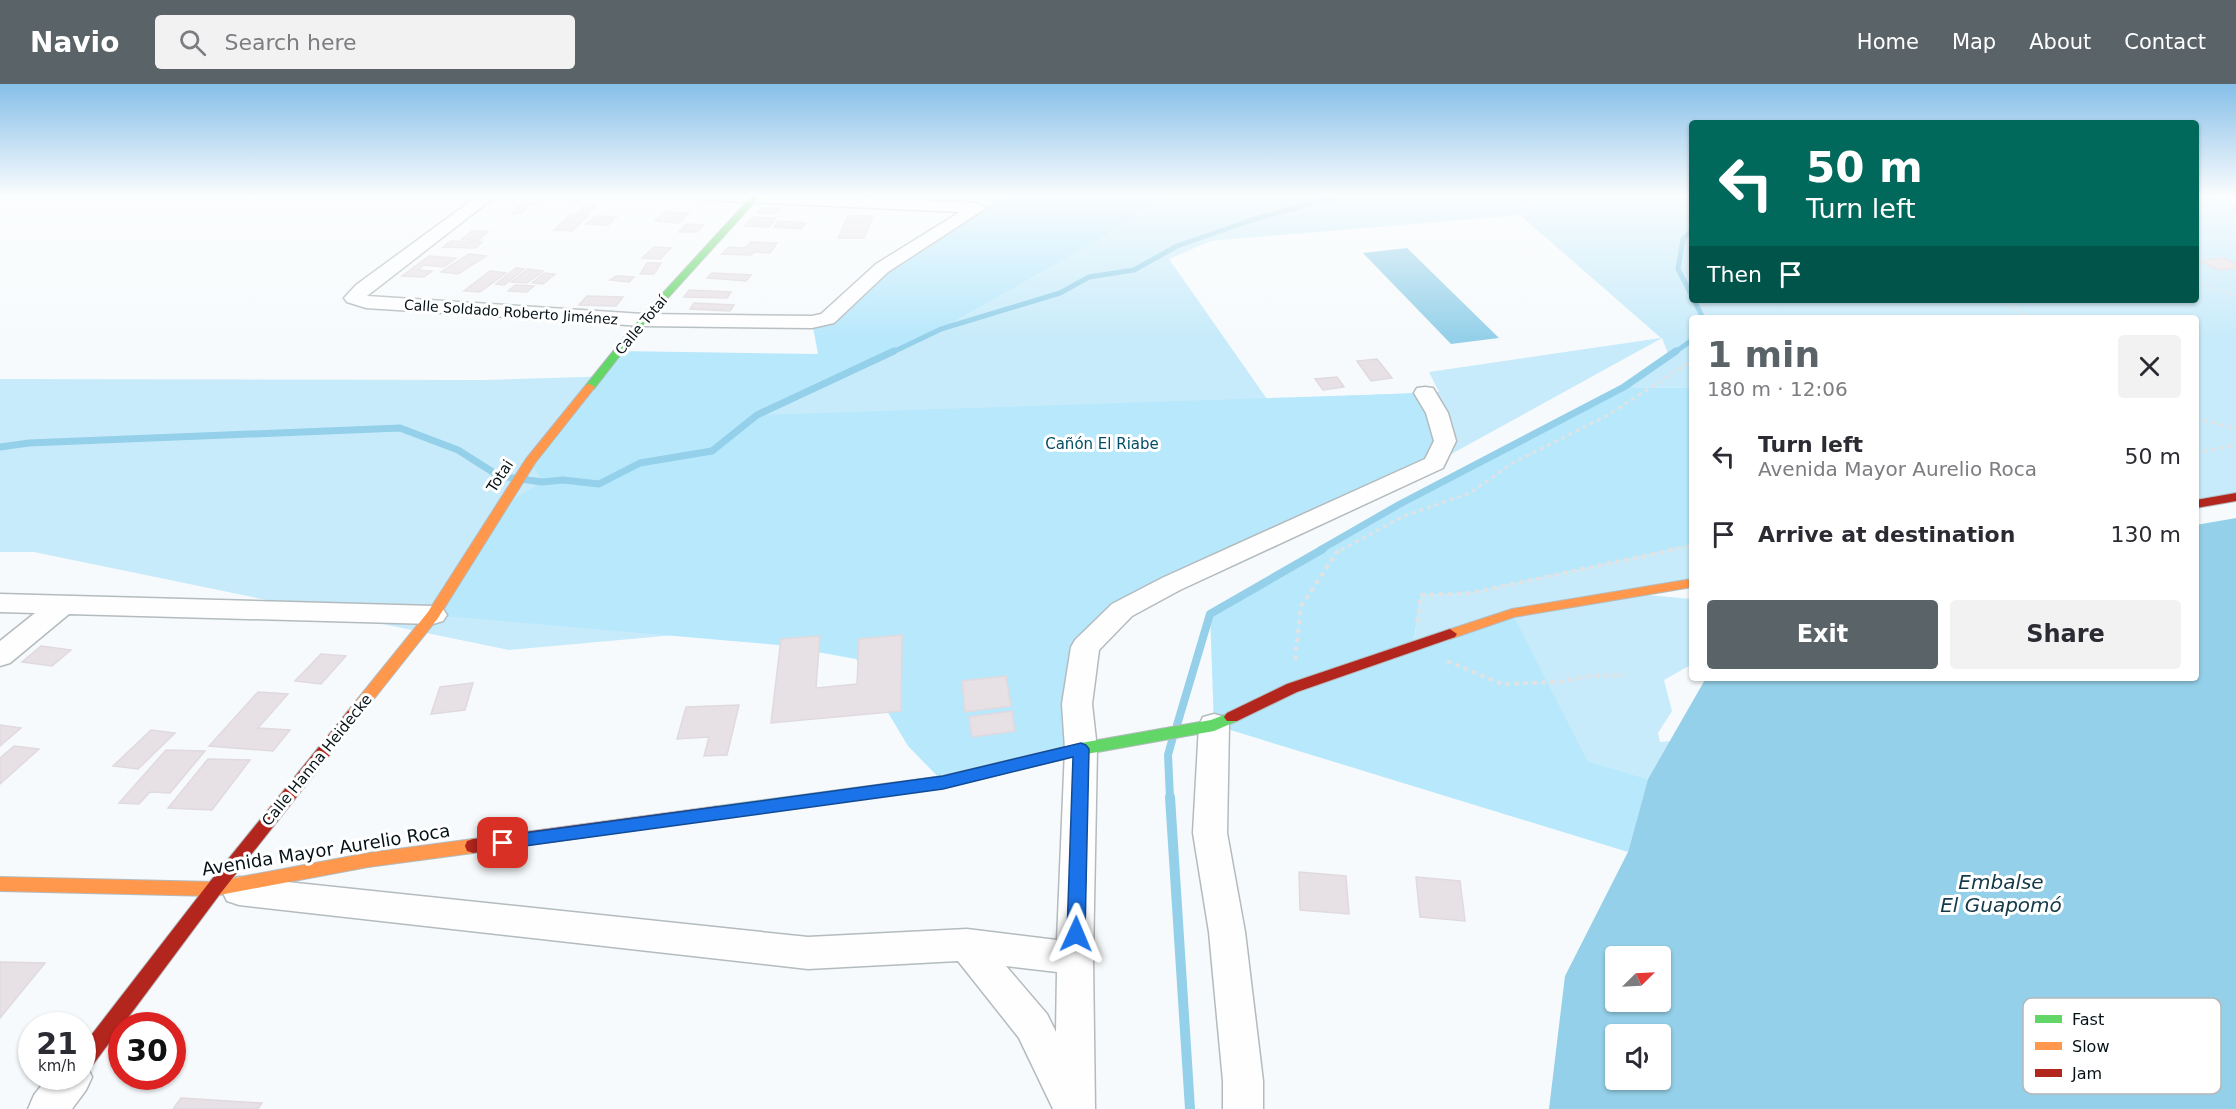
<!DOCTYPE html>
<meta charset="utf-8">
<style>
:root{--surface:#fff;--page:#f2f2f3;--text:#2b2b33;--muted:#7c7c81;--accent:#5a6367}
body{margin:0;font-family:"DejaVu Sans",sans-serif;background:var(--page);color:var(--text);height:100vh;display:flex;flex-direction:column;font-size:22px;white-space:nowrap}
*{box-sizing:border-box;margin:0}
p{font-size:20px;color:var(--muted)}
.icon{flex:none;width:33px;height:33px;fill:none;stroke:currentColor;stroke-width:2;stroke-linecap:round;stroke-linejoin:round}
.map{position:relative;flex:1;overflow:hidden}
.sheet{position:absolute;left:1689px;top:231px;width:510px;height:366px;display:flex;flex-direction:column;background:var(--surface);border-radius:6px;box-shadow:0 2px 4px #0004}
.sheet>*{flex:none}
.top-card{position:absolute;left:1689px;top:36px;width:510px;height:183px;border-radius:6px;box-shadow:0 2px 4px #0004;background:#00695c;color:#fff;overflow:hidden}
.needle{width:39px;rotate:66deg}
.controls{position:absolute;left:1605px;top:862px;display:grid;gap:12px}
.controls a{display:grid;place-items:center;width:66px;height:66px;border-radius:6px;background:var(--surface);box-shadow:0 2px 4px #0004;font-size:30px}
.speed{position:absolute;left:18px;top:928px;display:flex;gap:12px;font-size:30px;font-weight:700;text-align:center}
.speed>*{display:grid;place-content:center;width:78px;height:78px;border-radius:50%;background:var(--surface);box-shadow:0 2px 4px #0004;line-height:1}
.speed small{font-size:15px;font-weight:400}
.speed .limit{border:9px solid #d22;background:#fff;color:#111}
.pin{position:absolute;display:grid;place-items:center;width:51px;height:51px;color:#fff;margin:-26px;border-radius:12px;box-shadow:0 3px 9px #0006}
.me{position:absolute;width:66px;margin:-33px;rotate:1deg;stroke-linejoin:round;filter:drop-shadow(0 0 4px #0008)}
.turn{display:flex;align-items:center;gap:21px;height:126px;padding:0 18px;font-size:27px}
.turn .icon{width:78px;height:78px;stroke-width:2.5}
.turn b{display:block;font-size:42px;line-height:51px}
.then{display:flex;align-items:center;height:57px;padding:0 18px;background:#0003;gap:12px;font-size:22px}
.round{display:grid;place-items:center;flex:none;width:63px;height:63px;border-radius:6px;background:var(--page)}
.summary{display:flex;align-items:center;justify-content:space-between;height:102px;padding:0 18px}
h1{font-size:36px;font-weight:800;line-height:45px;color:var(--accent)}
.cta{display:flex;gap:12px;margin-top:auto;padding:12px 18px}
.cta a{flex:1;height:69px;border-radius:6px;background:var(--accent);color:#fff;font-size:24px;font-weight:800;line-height:69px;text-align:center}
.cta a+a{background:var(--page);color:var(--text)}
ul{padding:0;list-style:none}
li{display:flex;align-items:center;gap:18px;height:78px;padding:0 18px}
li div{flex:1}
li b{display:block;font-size:22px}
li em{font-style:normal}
header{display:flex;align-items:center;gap:36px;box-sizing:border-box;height:84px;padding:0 30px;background:var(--accent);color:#fff}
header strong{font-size:28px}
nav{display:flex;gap:33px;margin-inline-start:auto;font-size:21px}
.search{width:420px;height:54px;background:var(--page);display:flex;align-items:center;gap:15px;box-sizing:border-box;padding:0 21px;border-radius:6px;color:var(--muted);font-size:22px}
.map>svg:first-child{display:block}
.green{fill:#c7ebfa;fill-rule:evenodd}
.forest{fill:#b8e8fc}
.water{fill:#94d0e9;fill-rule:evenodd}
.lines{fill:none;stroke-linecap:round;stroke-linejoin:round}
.stream-far3{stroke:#94d0e9;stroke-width:5}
.stream-far2{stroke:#94d0e9;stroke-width:7}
.stream-far1{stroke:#94d0e9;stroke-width:8}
.stream{stroke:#94d0e9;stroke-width:10}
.building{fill:#e7e1e5;stroke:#e0dade;stroke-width:1.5}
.street-casing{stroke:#b3bbbe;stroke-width:3}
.fast-casing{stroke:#b3bbbe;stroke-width:2}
.slow-casing{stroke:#b3bbbe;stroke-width:2}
.jam-casing{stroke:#b3bbbe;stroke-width:2}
.path-far2{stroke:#e1e2e3;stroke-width:2;stroke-dasharray:3 3;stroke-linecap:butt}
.path-far1{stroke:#e1e2e3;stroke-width:3;stroke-dasharray:4 4;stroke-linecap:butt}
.path{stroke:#e1e2e3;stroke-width:4;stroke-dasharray:4.5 4.5;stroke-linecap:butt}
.street{fill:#fefeff;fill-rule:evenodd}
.fast{fill:#63d668;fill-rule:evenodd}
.slow{fill:#ff974d;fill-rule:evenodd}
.jam{fill:#b3261e;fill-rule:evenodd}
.route{fill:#1a73e8;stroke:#114b97;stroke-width:1.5}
.labels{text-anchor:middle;stroke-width:6;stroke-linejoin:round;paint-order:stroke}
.far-street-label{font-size:14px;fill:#051217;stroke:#fff}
.park-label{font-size:15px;fill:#034e66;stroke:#fff}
.street-label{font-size:15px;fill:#051217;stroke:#fff}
.near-street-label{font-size:18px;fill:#051217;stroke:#fff}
.near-water-label{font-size:20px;font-style:italic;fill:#143a49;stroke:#fff}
.key{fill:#fff;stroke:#b4b8b9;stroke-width:1.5}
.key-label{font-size:16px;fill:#051217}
</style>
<header>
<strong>Navio</strong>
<div class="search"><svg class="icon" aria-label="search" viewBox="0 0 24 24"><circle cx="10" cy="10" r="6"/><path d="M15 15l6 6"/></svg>Search here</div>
<nav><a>Home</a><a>Map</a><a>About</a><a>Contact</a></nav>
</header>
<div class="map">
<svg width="2236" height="1025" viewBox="0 0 2236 1025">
<rect width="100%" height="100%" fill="#f7fafc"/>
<g class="green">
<path d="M1165,111H1692V216H2196V111H2213L2236,122V413L2196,420V234H1692V304L1624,303L1669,272L1662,254L1435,379L1085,514L509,566L34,468H0V295L484,296L777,287L926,254L1097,157ZM1520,131L1661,254L1429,288L1439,308L1267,315L1169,175L1211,157Z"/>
<path d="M1692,461V499L1636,510L1692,515V580L1664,596L1672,627L1658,649L1660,658L1670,657L1648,695L1588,679L1511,529L1413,562L1421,511L1470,509Z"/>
</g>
<g class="forest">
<path d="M1012,111H1165L1097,157L926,254L759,331L1425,309L1437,329L1435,379L1171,500L1085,563L1081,665L943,698L908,662L856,575L778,561L433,531L498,425L542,398L530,377L619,267L818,270L812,238C873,190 939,139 1012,111Z"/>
<path d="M1624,303L1692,304V461L1470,509L1421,511L1413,561L1512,529L1588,678L1648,695L1628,768L1214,641L1210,530L1400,420Z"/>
</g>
<g class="water">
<path d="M1407,164L1499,254L1451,260L1363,169Z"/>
<path d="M2236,434V1025H1549L1565,892L1628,768L1648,695L1706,594H2196V441ZM1616,873H1660V918H1616ZM1616,951H1660V996H1616Z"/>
</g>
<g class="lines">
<g class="stream-far3">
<path d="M1692,146L1683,155L1678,185L1692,212"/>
<path d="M1694,216L1703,234"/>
<path d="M891,269L941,245L1060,209L1089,193L1134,186L1177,162L1246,138L1339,111"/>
<path d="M1674,269L1692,256"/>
</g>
<g class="stream-far2">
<path d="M0,363L29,359L400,344L458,366L499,392L542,398L563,396L599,400L640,379L712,367L757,331L894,267"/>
<path d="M1320,466L1400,420L1624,303L1676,267"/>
</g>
<g class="stream-far1">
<path d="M1177,641L1210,530L1323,465"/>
<path d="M1170,714L1168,671L1173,653"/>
</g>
<path class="stream" d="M1170,713L1190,1025"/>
</g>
<g class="building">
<path d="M569,111H584L578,117L562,116Z"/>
<path d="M527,115H541L536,120H531L521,130H511Z"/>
<path d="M585,121L595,122L588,129H577Z"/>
<path d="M762,124H781L777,129H758Z"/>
<path d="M665,128L689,129L679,139L655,137Z"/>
<path d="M571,130L589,131L572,147L554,146Z"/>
<path d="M596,132L617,133L608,141L586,140Z"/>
<path d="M848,132H873L864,154H838Z"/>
<path d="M752,133L776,134L769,143L745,142Z"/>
<path d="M778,137L806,139L801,145L774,143Z"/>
<path d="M686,140L704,141L697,148H679Z"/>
<path d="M472,147H488L478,157L462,155Z"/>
<path d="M451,157L482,158L476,164L443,163Z"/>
<path d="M751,158L777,159L770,169L754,168L751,171L722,170L729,163L745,164Z"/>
<path d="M654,163L671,164L660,175L642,174Z"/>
<path d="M469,170L486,172L458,190L441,188Z"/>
<path d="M429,172L456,174L444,183L424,181L418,186L432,187L424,193L402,192Z"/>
<path d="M2224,174L2236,180V184L2219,186L2200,177Z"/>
<path d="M647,179H661L654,190H640Z"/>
<path d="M516,184L524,185L504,201L496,200Z"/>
<path d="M528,185L543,187L527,199L511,198Z"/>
<path d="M490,187L506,189L480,208L464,207Z"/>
<path d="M544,189L555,190L543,200L532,199Z"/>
<path d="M712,189L751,191L746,197L707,194Z"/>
<path d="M616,192L634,193L629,198L610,196Z"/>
<path d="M515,201L534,202L527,208L508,207Z"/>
<path d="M689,206L731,208L727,214L684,213Z"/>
<path d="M587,212L623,213L616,222L579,221Z"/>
<path d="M694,219L734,221L730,227L690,225Z"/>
<path d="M1377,275L1392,294L1371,297L1357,277Z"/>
<path d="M1337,293L1344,303L1323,306L1315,295Z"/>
<path d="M902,551L901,627L771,639L781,555L820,552L816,604L857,600L859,555Z"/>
<path d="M41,562L71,566L52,582L22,578Z"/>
<path d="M321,570L346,572L321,600L295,597Z"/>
<path d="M1006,592L1011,622L965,628L962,597Z"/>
<path d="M473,599L465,626L431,630L440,603Z"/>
<path d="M258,608L288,610L258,644L290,646L273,667L209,662Z"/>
<path d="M739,621L727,671L704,672L709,653L677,655L686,623Z"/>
<path d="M1012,627L1015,647L972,653L969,633Z"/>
<path d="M0,641L21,644L0,662Z"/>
<path d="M151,646L175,649L138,685L113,682Z"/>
<path d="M14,662L39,665L0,700V674Z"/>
<path d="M166,666L205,667L170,709L150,708L139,720L119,719Z"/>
<path d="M208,675L250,676L212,726L168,724Z"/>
<path d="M1299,788L1346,792L1349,830L1300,826Z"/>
<path d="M1416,793L1460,797L1465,837L1420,833Z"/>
<path d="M0,878L45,879L0,934Z"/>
<path d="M181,1014L262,1019L258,1025H173Z"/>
</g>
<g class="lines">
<defs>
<g id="street">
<path d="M479,111H497L367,212L643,230L812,232L821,230L876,180L960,128L705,116L699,114L697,111H802L978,119L986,124L888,188L834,239L812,244L643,242L366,224L347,218L344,214L356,201Z"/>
<path d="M1425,303L1433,304L1448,329L1456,357L1443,384L1180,506L1132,532L1099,566L1092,620L1097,665L1093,874L1095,1025H1053L1019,954L958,877L808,885L239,821L227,817L222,807L227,797L239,793L808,853L967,845L1057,856L1065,665L1062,620L1071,563L1075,556L1112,520L1162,494L1425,375L1434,357L1426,329L1414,309L1417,304ZM1006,882L1057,888L1056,948L1047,930Z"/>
<path d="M0,510L433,522L443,525L447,531L443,537L433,540L69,530L10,579L0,582V557L35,529L0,528Z"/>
<path d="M1214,630L1225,633L1229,641L1227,749L1245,848L1263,997V1025H1223V997L1209,848L1193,749L1199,641L1203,633Z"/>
<path d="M82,978L86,980L92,993L86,1006L72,1025H28L34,1011L48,993H82Z"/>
</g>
<g id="fast">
<path d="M753,111H761L646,238L594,305H586V301L640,234Z"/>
<path d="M1232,628L1237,629L1240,633L1237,637L1214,647L1081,671L943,704L719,734L713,733L711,728L713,723L719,722L943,692L1081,659L1211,636Z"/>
</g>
<g id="slow">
<path d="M590,300L595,303L535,379L438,534L358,635H348L345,631L348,627L428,528L526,375L586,301Z"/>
<path d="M1692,495V503L1514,533L1450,555L1443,550L1445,547L1512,525Z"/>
<path d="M473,755L479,757L481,762L479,767L473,769L368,783L214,812L0,807V793L214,798L368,769Z"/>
</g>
<g id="jam">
<path d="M2236,409V417L2196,424V416Z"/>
<path d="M1450,545L1457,550L1455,553L1297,608L1237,637H1227L1224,633L1227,629L1287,600Z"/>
<path d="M353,626L358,627L361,631L358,635L220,810L89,986L82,988V963L208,800L348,627Z"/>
<path d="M719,722L725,723L727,728L725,733L719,734L473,769L467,767L465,762L467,757L473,755Z"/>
</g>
</defs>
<use href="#street" class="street-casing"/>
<use href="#fast" class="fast-casing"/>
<use href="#slow" class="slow-casing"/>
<use href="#jam" class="jam-casing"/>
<g class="path-far2">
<path d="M993,118L1012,111"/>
<path d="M1692,167L1687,188L1692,199"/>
<path d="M2196,198L2236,212"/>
<path d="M1701,216L1710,234"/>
<path d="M2000,216L2030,234"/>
</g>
<g class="path-far1">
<path d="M2196,334L2236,345"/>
<path d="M2196,369L2236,361"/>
<path d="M1341,466L1404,432L1470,409L1511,380L1606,332L1692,277"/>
<path d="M1669,466L1692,461"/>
</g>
<g class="path">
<path d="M1417,538L1421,511L1470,509L1676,465"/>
<path d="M1295,576L1301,522L1337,468L1343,465"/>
<path d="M1447,577L1502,600L1559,598L1589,592L1624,591"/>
</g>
<use href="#street" class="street"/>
<use href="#fast" class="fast"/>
<use href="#slow" class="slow"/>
<use href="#jam" class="jam"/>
</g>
<linearGradient id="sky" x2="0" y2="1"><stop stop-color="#86bfe8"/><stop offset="0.44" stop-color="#fbfdfe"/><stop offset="1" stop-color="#fbfdfe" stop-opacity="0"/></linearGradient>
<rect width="2236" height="254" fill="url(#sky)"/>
<path class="route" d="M1081,659L1086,661L1089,665L1085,850L1082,856L1076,858L1070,856L1067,850L1073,673L943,705L503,765L497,763L494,759L497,754L503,752L943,692Z"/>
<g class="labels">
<g class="far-street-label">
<text transform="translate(511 228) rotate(4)" y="5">Calle Soldado Roberto Jiménez</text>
<text transform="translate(641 241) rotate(-50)" y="5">Calle Totaí</text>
</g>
<g class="park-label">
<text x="1102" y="365">Cañón El Riabe</text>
</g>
<g class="street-label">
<text transform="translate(500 392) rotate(-57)" y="5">Totai</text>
<text transform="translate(317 676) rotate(-51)" y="5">Calle Hanna Heidecke</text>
</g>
<g class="near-street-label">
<text transform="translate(326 766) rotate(-9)" y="6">Avenida Mayor Aurelio Roca</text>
</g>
<g class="near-water-label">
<text x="2001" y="805">Embalse<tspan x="2001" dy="23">El Guapomó</tspan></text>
</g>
</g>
<rect x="2023" y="914" width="198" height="96" rx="9" class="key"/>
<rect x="2035" y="931" width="27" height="8" fill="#63d668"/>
<rect x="2035" y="958" width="27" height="8" fill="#ff974d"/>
<rect x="2035" y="985" width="27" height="8" fill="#b3261e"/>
<g class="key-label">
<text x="2072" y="941">Fast</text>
<text x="2072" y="968">Slow</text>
<text x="2072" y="995">Jam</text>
</g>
</svg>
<div class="controls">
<a><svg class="needle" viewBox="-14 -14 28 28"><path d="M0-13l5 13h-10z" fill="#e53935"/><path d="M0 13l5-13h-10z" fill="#7c7c81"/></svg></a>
<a><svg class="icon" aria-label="sound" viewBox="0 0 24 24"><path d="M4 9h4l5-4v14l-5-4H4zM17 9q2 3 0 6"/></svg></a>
</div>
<div class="speed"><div>21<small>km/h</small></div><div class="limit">30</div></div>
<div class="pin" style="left:503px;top:759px;background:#d93025"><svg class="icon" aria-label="arrive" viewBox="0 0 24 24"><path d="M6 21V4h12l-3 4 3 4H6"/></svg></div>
<svg class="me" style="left:1076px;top:850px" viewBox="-20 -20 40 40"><path d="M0-17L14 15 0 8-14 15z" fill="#1a73e8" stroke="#fff" stroke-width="4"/></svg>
<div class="top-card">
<div class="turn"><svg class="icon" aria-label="left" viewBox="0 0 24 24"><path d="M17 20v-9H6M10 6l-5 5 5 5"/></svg><div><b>50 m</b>Turn left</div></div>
<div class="then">Then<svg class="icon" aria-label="arrive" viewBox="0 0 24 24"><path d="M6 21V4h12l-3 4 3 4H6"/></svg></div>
</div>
<section class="sheet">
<div class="summary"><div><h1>1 min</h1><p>180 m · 12:06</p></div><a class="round"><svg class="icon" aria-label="close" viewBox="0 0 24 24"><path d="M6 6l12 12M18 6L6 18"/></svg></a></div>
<ul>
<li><svg class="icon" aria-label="left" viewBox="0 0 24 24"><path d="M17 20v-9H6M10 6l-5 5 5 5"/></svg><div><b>Turn left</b><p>Avenida Mayor Aurelio Roca</p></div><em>50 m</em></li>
<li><svg class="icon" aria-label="arrive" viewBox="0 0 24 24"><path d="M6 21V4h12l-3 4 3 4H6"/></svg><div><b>Arrive at destination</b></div><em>130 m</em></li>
</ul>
<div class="cta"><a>Exit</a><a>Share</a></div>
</section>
</div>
